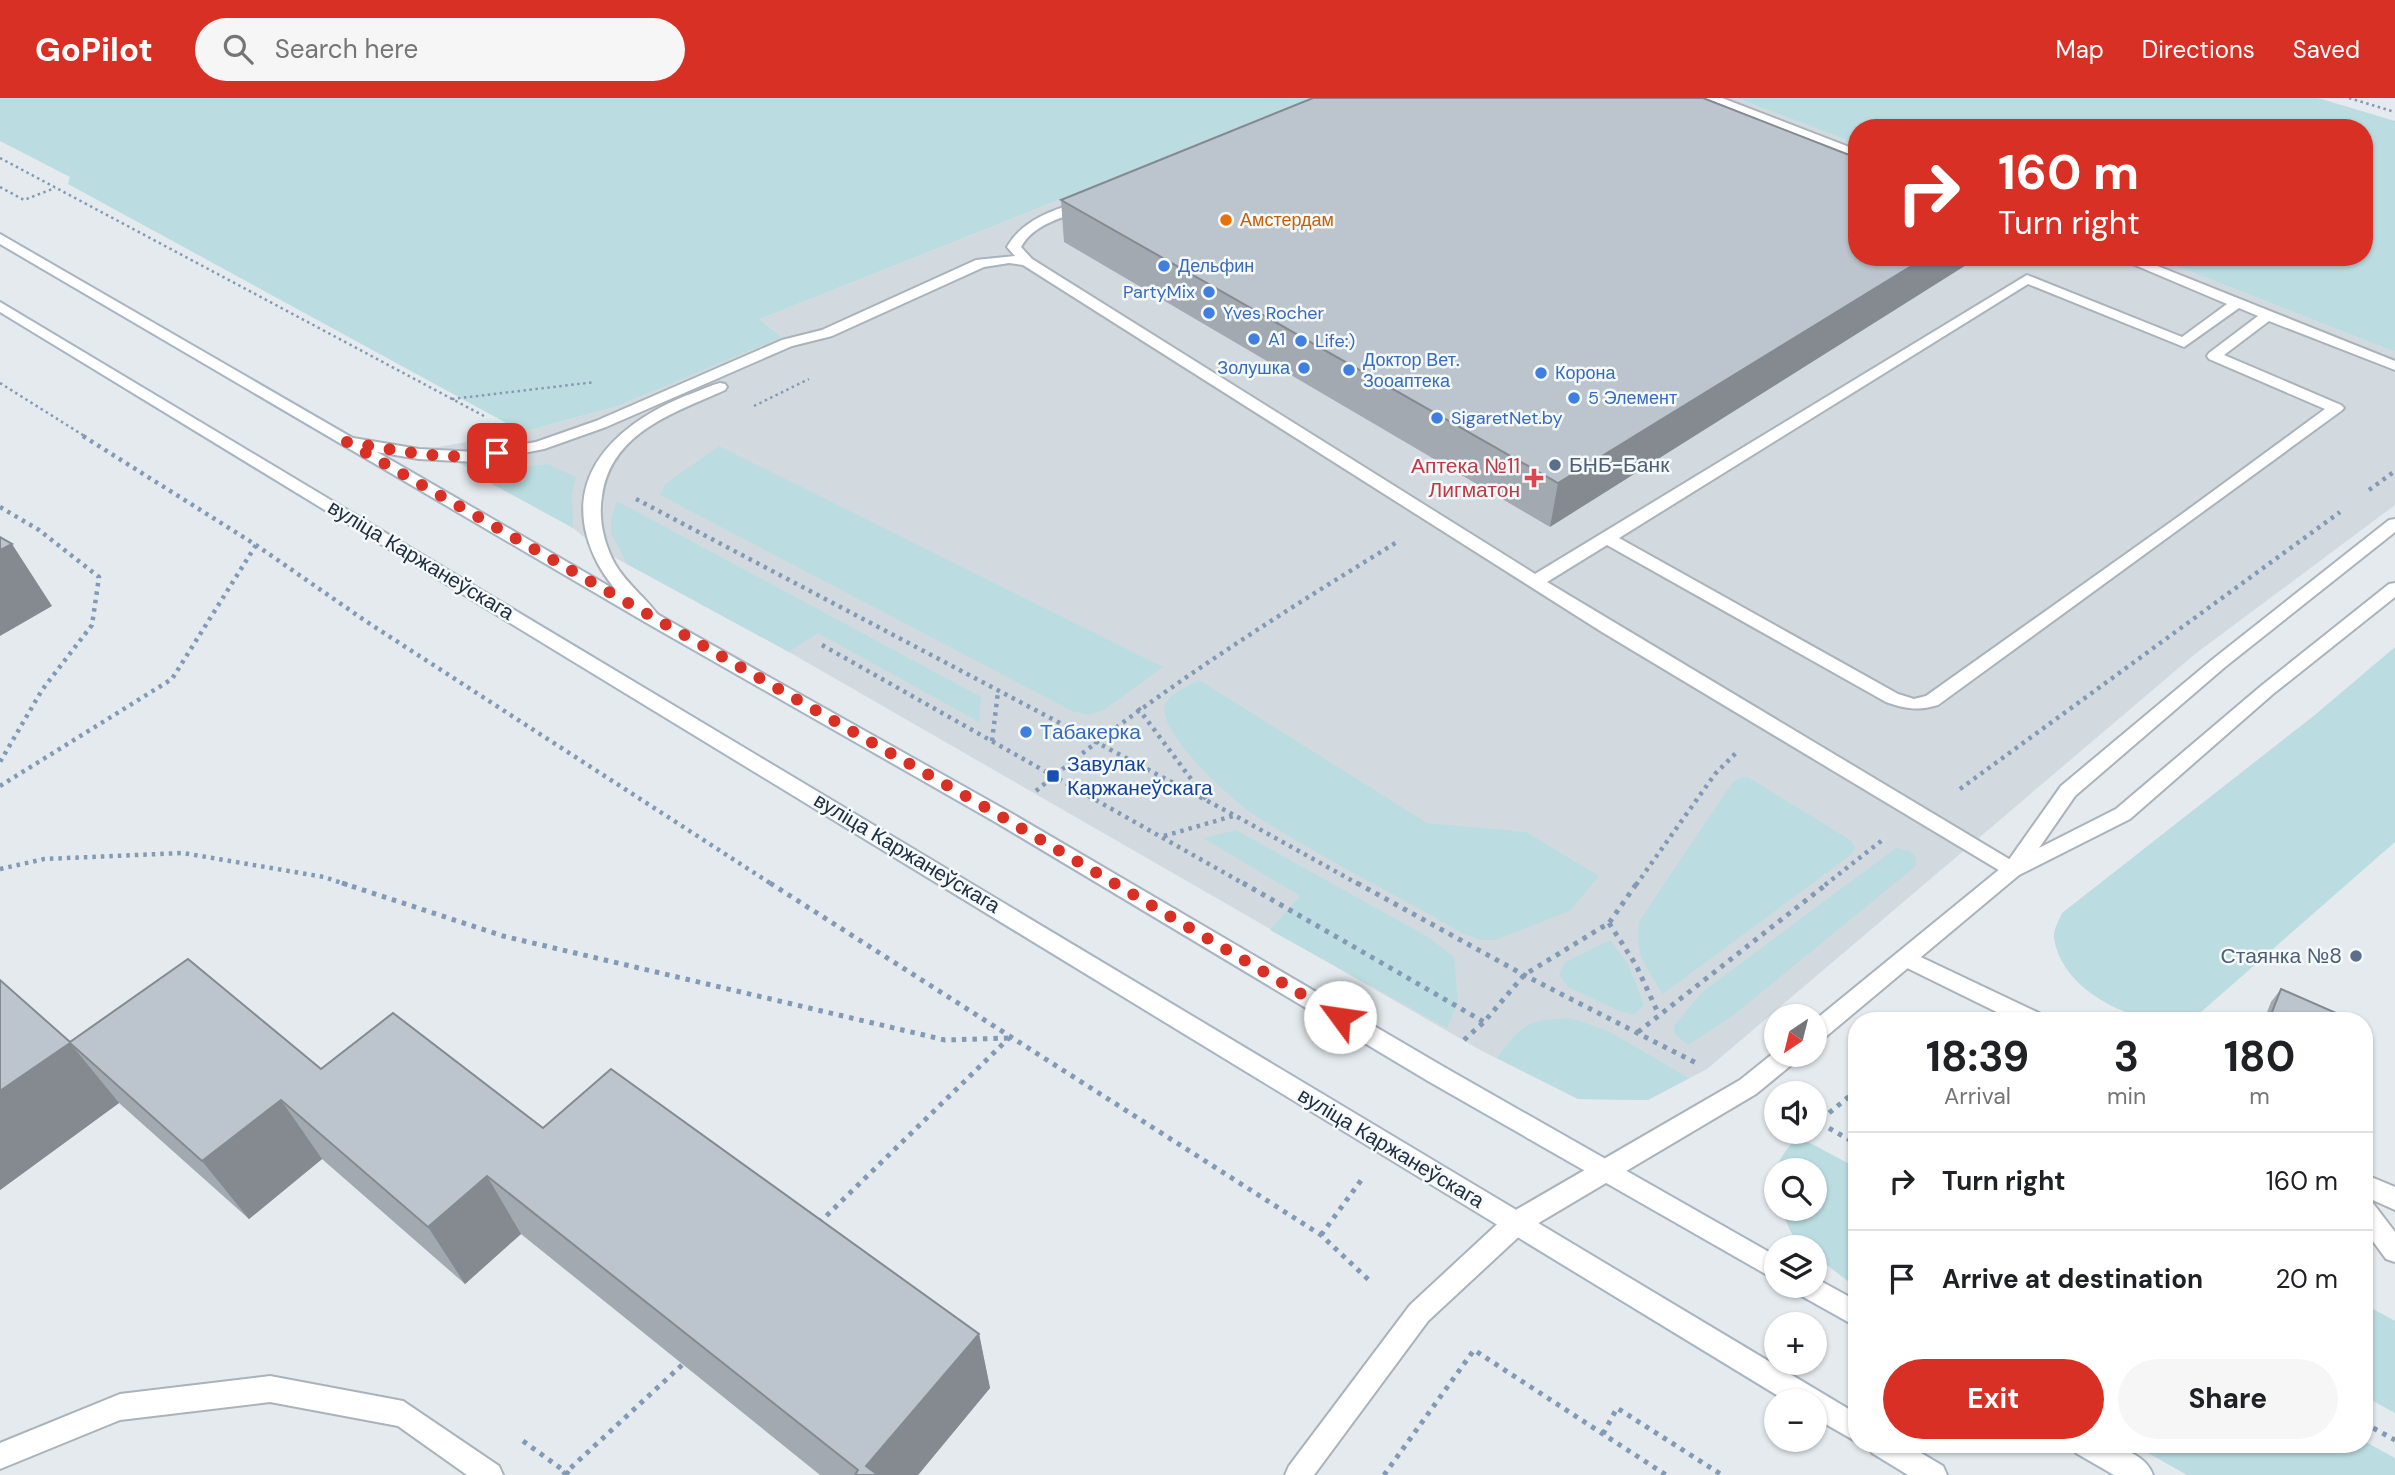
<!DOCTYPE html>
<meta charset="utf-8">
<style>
:root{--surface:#fff;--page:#f6f6f6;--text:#202124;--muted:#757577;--line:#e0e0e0;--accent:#d93025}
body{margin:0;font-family:"DM Sans",sans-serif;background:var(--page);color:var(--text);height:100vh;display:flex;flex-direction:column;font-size:26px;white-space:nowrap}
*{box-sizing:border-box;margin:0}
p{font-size:23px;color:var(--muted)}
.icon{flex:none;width:38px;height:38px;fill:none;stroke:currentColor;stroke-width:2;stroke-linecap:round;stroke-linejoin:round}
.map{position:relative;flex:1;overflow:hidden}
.details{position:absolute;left:1848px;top:914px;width:525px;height:441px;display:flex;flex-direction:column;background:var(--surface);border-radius:28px;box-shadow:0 2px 5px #0004}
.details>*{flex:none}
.guide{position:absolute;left:1848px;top:21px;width:525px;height:147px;border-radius:28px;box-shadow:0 2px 5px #0004;background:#d93025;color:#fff;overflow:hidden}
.needle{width:46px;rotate:215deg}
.fabs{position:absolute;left:1764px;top:906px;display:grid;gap:14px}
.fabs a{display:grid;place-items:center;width:63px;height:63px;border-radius:50%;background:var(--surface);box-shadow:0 2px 5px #0004;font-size:35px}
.pin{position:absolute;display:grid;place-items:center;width:60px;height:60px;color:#fff;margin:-30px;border-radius:14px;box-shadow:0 4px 10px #0006}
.me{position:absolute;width:77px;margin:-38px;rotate:301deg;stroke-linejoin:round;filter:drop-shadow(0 0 5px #0008)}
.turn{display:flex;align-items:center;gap:24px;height:147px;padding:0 35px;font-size:32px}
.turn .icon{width:91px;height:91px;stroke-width:2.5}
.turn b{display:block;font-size:49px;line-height:60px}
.eta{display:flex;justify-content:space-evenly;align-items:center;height:119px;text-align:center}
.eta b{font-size:42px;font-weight:700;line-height:49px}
.button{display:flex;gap:14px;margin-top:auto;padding:14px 35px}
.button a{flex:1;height:80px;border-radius:42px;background:var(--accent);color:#fff;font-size:28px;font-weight:700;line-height:80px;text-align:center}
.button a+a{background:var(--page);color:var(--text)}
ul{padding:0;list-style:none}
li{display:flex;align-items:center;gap:21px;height:98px;padding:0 35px;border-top:2px solid var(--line)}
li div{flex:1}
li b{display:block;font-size:26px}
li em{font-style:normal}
header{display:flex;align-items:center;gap:42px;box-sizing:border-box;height:98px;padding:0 35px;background:var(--accent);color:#fff}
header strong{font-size:33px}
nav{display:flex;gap:38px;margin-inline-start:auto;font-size:24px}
.search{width:490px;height:63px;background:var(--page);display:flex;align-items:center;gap:18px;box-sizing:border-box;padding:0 24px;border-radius:38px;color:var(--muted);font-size:26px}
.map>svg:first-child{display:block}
.built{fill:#d2dadf}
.green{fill:#bbdde1}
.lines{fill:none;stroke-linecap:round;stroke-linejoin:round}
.service-casing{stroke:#aab2ba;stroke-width:4}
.minor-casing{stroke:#aab2ba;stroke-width:4}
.tertiary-casing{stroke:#aab2ba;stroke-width:4}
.secondary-casing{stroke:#a7b4c1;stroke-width:4}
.path-far2{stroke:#829ab5;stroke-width:2.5;stroke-dasharray:2.5 3.5;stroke-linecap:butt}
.path-far1{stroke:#829ab5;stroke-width:4.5;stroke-dasharray:3.5 5;stroke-linecap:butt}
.path{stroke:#829ab5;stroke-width:5;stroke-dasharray:4.5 6;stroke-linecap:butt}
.service{fill:#fff;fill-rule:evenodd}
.minor{fill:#fff;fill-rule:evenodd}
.tertiary{fill:#fff;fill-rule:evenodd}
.secondary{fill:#fff;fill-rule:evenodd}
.wall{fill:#a2a9b0}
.shaded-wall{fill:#848a90}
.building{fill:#bcc5cd;stroke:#848a90;stroke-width:2}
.route{stroke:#d93025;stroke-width:12;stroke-dasharray:0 21.6}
.food-dot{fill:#e8710a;stroke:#f5f9fa;stroke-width:2.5}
.shop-dot{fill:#3f7fe0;stroke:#f5f9fa;stroke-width:2.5}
.service-dot{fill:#5c6f8a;stroke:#f5f9fa;stroke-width:2.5}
.health-dot{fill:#e0444e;stroke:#f5f9fa;stroke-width:2.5}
.transit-dot{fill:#1a4fb4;stroke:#f5f9fa;stroke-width:2.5}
.labels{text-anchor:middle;stroke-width:5;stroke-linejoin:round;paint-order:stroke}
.far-food-label{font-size:18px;fill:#c56008;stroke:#f5f9fa;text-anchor:start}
.far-shop-label{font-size:18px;fill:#366cbe;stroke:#f5f9fa;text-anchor:start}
.service-label{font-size:21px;fill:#4e5e75;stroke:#f5f9fa;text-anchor:start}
.health-label{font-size:21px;fill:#be3a42;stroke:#f5f9fa;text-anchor:end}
.street-label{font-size:21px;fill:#212f42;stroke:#f5f9fa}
.shop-label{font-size:21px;fill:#366cbe;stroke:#f5f9fa;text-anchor:start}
.transit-label{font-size:21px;fill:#164399;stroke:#f5f9fa;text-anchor:start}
</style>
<header>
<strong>GoPilot</strong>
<div class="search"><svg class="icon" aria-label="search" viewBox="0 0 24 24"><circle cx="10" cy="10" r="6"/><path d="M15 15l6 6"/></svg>Search here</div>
<nav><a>Map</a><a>Directions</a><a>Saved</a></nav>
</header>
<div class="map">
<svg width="2395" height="1377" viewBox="0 0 2395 1377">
<rect width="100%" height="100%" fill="#e4eaee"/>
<path class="built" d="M1315,0H1736L1857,46V159H2153L2395,254V407L2195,556L1707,971L1648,1002L1578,1001L1482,953L789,554L599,451L573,430L433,350L523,334L618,308L781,238L760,221Z"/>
<g class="green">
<path d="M0,0H1315L760,221L782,239L618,308L523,334L68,86L70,79L0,43Z"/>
<path d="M1736,0H2318L2395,23V254L2153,159H2364V30H1857V46Z"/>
<path d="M719,348L1163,569L1104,612L1088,617L1072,613L660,397L665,386Z"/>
<path d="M548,366L576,379L572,396L573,430L472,375Z"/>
<path d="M617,403L981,599L979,624L818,535L789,554L627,466L611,435V420Z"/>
<path d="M2395,549V744L2200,915C2187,917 2170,923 2157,922C2115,917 2060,885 2054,840C2053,832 2059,822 2062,815L2316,616Z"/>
<path d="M1199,582L1427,725L1526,734L1599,778L1570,813L1495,842H1480L1462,835C1393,795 1320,759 1253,716C1231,701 1157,635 1165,607C1169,595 1189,588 1199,582Z"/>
<path d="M1748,679L1850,742L1855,749L1852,756L1663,896C1646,869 1633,855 1640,822L1732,685L1739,680Z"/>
<path d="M1236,732L1428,839L1454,859L1458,905L1447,930L1270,832L1300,798L1203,740Z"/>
<path d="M1896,750L1909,753L1916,759V768L1735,916L1688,947L1675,936L1674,928L1702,894Z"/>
<path d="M1610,842L1629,868L1644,907L1634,917L1619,913L1568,889L1559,876L1565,864Z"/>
<path d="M1571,920L1608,933L1689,980L1648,1002L1578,1001L1497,960C1523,925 1526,922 1571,920Z"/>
<path d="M1797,1038L1857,1070V1190L1815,1158V1150C1794,1150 1788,1129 1782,1111H1815V1073H1776V1097C1767,1073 1783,1057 1797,1038Z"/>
<path d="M2364,1206L2395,1223V1315L2364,1298Z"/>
<path d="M2364,1343L2395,1360V1377H2187L2132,1346H2364Z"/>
</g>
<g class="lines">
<defs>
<g id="service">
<path d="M1705,0H1722L1857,52V60Z"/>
<path d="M1084,103L1090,107L1089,110C1065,119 1034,125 1021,149L1032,161L1535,476L2027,177L2182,239L2227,206L2116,159H2135L2395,263V272L2269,223L2224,257L2341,307L2344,310L2341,313L1938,607C1918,613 1906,611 1886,604L1607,447L1547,484L2019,767L2022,772L2019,777L2012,780L1602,534L1023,167L1009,165L984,169L832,238L792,248L606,329L544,351L476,364L419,361L347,349L339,344L347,339L419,351L476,354L536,344L596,323L782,242L822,232L976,162L1015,158L1007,149C1023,121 1055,111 1084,103ZM2028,186L2184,249L2239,210L2258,218L2209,255L2207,258L2209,261L2325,311L2182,416L1926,598L1914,601L1898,596L1619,440Z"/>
<path d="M720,285L725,286L727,289L725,292C674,315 611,334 602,398C598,421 604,446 615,466C627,487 647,500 660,520L657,524H645C628,506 610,488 598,466C555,383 613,328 685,298C697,294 708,288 720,285Z"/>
<path d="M1908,853L2041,916L2044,922H2013L1901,867L1897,861L1901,855Z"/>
<path d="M2364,1076L2395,1089V1112L2364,1098Z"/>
<path d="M2364,1101L2372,1104L2395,1134V1164L2386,1161L2364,1131Z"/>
</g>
<g id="minor">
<path d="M1516,1114L1525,1117L1528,1125L1525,1133L1428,1223L1314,1377H1285L1289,1368L1410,1207L1507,1117Z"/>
<path d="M270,1278L403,1303L499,1368L503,1377H467L398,1328L270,1304L120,1322L0,1371V1345L120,1296Z"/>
</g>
<g id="tertiary">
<path d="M2395,421V434L2225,569L2075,698L2039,750L2116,711L2261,588L2389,486L2395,485V499L2273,596L2130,721L2019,777L1823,941L1815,944V922L2006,766L2061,688L2213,561L2389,422Z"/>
<path d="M1776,953V957H1798L1795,964L1756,996L1525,1133L1516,1136L1507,1133L1504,1125L1507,1117L1740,982Z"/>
</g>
<g id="secondary">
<path d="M0,136L657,516L1011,715L1444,969L1776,1158V1182L1428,983L997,725L645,524L0,146Z"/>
<path d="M0,204L1857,1316V1344L1815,1320V1304H1788L0,214Z"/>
<path d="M1815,1180L1857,1203V1229L1798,1196L1795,1188H1815Z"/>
<path d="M1868,1346H1906L1943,1368L1947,1377H1908L1872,1355Z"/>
<path d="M2072,1346C2098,1345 2142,1348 2153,1377H2114L2076,1355Z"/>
</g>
</defs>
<use href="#service" class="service-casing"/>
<use href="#minor" class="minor-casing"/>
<use href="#tertiary" class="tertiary-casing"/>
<use href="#secondary" class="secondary-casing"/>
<g class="path-far2">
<path d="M2349,0L2395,14"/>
<path d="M0,60L484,318"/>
<path d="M0,89L24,102L55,90"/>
<path d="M0,285L86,339"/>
<path d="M452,301L595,284"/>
<path d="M754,308L809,281"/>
</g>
<g class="path-far1">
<path d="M83,338L256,447L367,524L773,787"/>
<path d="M2369,392L2395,373"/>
<path d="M636,401L1234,717L1360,787"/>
<path d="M0,409L39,432L99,479L92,527L42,592L0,664"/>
<path d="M822,547L1246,787"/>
<path d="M1138,610L1206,701"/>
<path d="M992,643L998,594"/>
<path d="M0,688L172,581L256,447"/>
<path d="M1960,691L2340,414"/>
<path d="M1036,693C1149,598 1272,521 1397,444"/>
<path d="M1164,738L1233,718"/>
<path d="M0,771L44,761L183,755L324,779L348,787"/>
<path d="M1636,787L1715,676L1737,654"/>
<path d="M1825,787L1885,740"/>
</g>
<g class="path">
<path d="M342,785L503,838L945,942L1008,940"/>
<path d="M770,785L1321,1137L1372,1185"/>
<path d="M1243,785L1484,924"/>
<path d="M1357,785L1524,877L1700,967"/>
<path d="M1609,825L1636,867L1659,917"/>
<path d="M1638,934L1828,785"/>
<path d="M1464,942L1484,924L1524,877L1609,825L1637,785"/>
<path d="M1857,992L1818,1024L1857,1046"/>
<path d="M819,1125L1009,940"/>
<path d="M1321,1137L1362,1081"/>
<path d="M2364,1325L2395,1342"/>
<path d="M1603,1336L1617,1310L1722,1377"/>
<path d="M523,1343L570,1377"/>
<path d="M563,1377L683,1266"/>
<path d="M1384,1377L1474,1252L1666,1377"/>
</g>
<use href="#service" class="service"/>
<use href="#minor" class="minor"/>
<use href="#tertiary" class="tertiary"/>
<use href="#secondary" class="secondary"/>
</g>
<g class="wall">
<path d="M1703,0L1550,429L1064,144L1061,102Z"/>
<path d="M2281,891L2352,922H2264L2271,904Z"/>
<path d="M70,944L321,971L543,1030L979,1236L990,1290L918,1377H820L521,1136L465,1186L322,1061L249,1121L119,1005L0,1092Z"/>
</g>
<g class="shaded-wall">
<path d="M1926,159H1979L1550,429L1558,385Z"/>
<path d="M12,446L52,508L0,538V452Z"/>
<path d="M70,945L119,1005L0,1092V993Z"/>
<path d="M281,1002L322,1061L249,1121L202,1063Z"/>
<path d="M487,1078L521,1136L465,1186L428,1129Z"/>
<path d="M979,1236L990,1290L918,1377H870L866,1368Z"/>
</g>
<g class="building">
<path d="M1313,0H1703L1857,60V159H1926L1558,385L1061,102Z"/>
<path d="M0,439L12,446L0,452Z"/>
<path d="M188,861L321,971L393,915L543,1030L611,971L979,1236L866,1368L878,1377H855L858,1372L487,1078L428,1129L281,1002L202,1063L70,945L0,993V882L70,944Z"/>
<path d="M2281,891L2352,922H2269Z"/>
</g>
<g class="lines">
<path class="route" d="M497,355C447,364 396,352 347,344L1004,720L1340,919"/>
</g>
<circle class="food-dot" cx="1226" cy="122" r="7"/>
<g class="shop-dot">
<circle cx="1164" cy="168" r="7"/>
<circle cx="1209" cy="194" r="7"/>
<circle cx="1209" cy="215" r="7"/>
<circle cx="1254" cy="241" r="7"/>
<circle cx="1301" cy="243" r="7"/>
<circle cx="1304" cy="270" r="7"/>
<circle cx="1349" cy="272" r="7"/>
<circle cx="1541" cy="275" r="7"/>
<circle cx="1574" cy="300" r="7"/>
<circle cx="1437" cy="320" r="7"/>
<circle cx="1026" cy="634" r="7"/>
</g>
<g class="service-dot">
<circle cx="1555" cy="367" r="7"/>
<circle cx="2356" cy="858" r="7"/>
</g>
<path class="health-dot" d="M1530.5 369.5h7v7h7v7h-7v7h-7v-7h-7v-7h7z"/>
<rect class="transit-dot" x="1046" y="671" width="14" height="14" rx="3.5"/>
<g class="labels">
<g class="far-food-label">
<text x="1240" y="128">Амстердам</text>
</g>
<g class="far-shop-label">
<text x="1178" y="174">Дельфин</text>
<text x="1195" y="200" text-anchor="end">PartyMix</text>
<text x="1223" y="221">Yves Rocher</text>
<text x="1268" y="247">A1</text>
<text x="1315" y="249">Life:)</text>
<text x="1363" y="268">Доктор Вет.<tspan x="1363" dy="21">Зооаптека</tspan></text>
<text x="1290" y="276" text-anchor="end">Золушка</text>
<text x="1555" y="281">Корона</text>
<text x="1588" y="306">5 Элемент</text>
<text x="1451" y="326">SigaretNet.by</text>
</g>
<g class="service-label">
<text x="1569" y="374">БНБ-Банк</text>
<text x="2342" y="865" text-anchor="end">Стаянка №8</text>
</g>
<g class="health-label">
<text x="1520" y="375">Аптека №11<tspan x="1520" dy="24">Лигматон</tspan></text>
</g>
<g class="street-label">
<text transform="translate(421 462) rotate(31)" y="7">вуліца Каржанеўскага</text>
<text transform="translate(907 755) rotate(31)" y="7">вуліца Каржанеўскага</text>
<text transform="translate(1391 1050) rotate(31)" y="7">вуліца Каржанеўскага</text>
</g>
<g class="shop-label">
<text x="1040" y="641">Табакерка</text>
</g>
<g class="transit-label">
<text x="1067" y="673">Завулак<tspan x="1067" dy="24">Каржанеўскага</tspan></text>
</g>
</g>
</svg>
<div class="fabs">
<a><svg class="needle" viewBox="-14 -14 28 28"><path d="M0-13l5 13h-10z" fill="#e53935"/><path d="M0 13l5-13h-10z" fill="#757577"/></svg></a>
<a><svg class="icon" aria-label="sound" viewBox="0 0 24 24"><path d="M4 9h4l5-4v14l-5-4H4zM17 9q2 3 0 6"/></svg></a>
<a><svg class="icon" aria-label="search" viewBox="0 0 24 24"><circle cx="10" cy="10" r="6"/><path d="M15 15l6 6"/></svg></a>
<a><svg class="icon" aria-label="layers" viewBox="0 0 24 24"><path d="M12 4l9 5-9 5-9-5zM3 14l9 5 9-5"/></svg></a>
<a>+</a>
<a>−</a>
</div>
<div class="pin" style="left:497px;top:355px;background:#d93025"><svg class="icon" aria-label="arrive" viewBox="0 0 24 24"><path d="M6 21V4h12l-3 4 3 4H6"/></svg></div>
<svg class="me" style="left:1340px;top:919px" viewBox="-20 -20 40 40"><circle r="19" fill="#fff"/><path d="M0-13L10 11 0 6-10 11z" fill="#d93025"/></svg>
<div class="guide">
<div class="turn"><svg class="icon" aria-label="right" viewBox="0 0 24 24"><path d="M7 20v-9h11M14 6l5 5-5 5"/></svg><div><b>160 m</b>Turn right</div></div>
</div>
<section class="details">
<div class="eta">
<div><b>18:39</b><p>Arrival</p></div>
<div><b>3</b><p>min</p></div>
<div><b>180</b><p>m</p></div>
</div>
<ul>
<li><svg class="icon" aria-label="right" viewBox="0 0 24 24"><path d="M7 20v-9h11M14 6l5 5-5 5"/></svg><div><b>Turn right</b></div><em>160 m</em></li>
<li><svg class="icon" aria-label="arrive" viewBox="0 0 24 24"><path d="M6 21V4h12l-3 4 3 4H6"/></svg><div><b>Arrive at destination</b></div><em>20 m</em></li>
</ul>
<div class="button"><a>Exit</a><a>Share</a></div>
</section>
</div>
